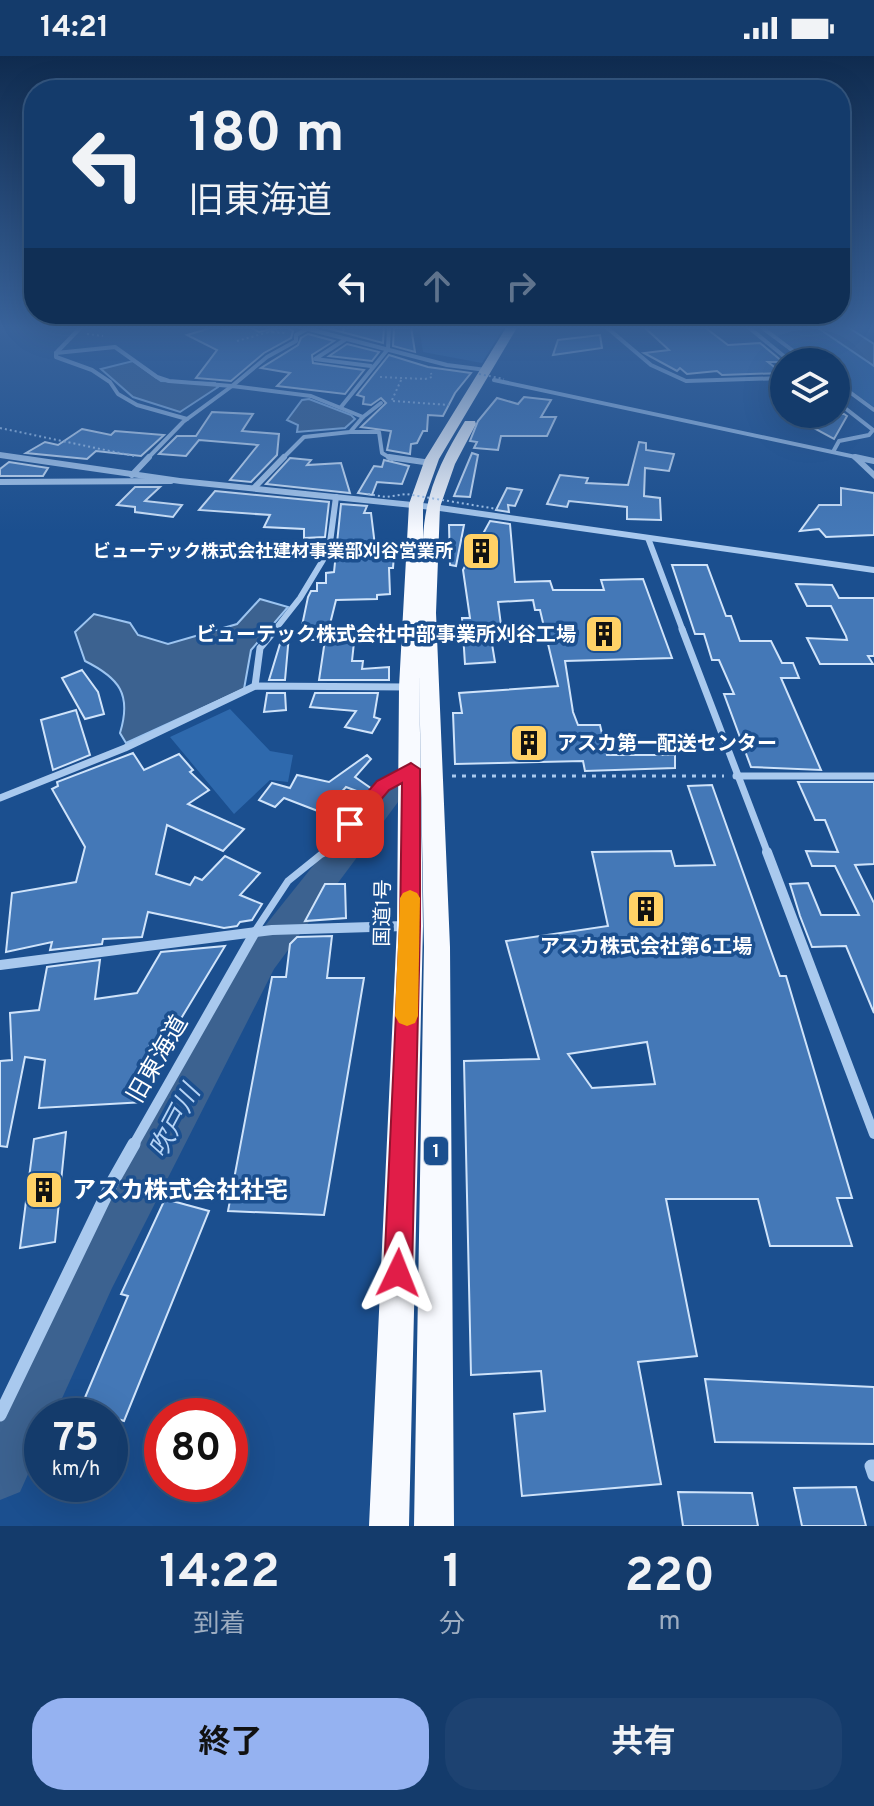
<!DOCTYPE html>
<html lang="ja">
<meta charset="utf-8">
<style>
:root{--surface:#143b6b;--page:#1d4271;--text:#f1f3f6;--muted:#9dadc1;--line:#33557e;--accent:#95b2f1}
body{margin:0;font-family:Overpass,"Noto Sans JP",sans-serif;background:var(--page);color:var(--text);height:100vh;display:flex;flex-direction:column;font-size:30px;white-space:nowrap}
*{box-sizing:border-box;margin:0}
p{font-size:26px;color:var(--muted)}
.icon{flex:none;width:44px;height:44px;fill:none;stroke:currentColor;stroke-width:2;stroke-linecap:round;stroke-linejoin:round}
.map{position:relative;height:1470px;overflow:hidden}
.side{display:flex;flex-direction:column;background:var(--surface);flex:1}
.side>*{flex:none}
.top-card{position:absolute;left:24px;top:24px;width:826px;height:244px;border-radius:32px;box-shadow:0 8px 32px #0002,0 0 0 2px var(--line);background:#143b6b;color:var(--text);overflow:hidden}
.buttons{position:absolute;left:770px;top:292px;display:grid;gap:16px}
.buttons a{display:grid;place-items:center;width:80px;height:80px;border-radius:50%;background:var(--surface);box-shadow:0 8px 32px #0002,0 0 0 2px var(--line);font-size:40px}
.speed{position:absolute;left:24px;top:1342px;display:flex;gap:16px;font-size:40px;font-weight:700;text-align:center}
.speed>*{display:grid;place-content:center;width:104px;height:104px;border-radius:50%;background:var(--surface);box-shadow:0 8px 32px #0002,0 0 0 2px var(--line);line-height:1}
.speed small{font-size:20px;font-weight:400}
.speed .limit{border:12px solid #d22;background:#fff;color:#111}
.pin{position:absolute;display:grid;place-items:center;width:68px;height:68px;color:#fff;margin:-34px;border-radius:16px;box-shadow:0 4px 12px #0006}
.me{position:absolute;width:88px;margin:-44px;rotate:2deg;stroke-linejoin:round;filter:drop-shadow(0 0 6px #0008)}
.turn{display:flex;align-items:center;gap:28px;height:168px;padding:0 32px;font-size:36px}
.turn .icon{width:104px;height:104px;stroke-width:2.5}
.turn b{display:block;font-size:56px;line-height:68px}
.lanes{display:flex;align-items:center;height:76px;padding:0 32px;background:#0003;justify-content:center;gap:40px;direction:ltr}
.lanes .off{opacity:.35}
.eta{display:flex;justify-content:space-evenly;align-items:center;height:136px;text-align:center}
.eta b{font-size:48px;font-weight:700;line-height:56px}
.button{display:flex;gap:16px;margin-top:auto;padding:16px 32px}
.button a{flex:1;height:92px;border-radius:32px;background:var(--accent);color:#111;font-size:32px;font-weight:700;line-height:92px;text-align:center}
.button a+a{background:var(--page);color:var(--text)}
.status{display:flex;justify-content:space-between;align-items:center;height:56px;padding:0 40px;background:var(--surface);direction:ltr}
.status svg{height:22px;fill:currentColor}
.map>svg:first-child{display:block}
.green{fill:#2e69ad}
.water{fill:#3c6290;stroke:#9cc4f0;stroke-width:2}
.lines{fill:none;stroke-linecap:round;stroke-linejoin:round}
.river{fill:#3c6290;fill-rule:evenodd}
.building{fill:#4478b7;stroke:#cfe3fa;stroke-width:2;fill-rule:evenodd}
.path-far1{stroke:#a9c9ee;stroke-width:2;stroke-dasharray:2 3;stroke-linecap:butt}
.path{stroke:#a9c9ee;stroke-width:3;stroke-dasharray:4 6;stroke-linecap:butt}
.service-far1{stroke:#a9c9ee;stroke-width:6}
.service{stroke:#a9c9ee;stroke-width:7}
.minor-far4{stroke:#a9c9ee;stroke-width:4}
.minor-far3{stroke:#a9c9ee;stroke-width:6}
.minor-far2{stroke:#a9c9ee;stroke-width:7}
.minor-far1{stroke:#a9c9ee;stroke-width:10}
.minor{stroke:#a9c9ee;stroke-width:13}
.tertiary{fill:#a9c9ee;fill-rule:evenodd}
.trunk{fill:#f8faff;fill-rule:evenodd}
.path-bridge{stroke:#a9c9ee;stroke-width:2;stroke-dasharray:2 3;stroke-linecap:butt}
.route{fill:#e11d48;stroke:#92132f;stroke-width:2}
.slow{fill:#f59e0b}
.labels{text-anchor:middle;stroke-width:7;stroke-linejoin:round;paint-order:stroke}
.far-poi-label{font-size:18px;font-weight:bold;fill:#fff;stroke:#1b4f8f;text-anchor:end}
.shield{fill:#1b4f8f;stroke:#bbcadd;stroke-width:2}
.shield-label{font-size:18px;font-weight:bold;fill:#fff}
.poi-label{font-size:20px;font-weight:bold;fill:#fff;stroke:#1b4f8f;text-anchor:end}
.street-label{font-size:20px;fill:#fff;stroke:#1b4f8f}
.near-street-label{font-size:24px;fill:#fff;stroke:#1b4f8f}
.near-poi-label{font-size:24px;font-weight:bold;fill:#fff;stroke:#1b4f8f;text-anchor:start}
.near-water-label{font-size:26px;font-style:italic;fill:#b5d3f5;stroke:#1b4f8f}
</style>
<div class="status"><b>14:21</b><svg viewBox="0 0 49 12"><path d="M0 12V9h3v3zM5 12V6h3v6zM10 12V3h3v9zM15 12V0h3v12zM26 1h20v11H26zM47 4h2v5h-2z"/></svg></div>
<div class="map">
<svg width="874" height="1470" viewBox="0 0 874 1470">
<rect width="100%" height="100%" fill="#1b4f8f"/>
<g class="green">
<path d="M419,270H461L449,271V277L480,279V273L473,271H504L482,307L423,296Z"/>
<path d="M763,270H813L874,311V351L836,324V306H812Z"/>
<path d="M230,653L270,695L293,699L288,726L270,724L234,758L170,681Z"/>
</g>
<g class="water">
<path d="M815,270H846L874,288V310Z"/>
<path d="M133,305L161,325L215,327L218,331L180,356L133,341L101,313Z"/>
<path d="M309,343L351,359L355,363L345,372L297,376L298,369L287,364L302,344Z"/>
<path d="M260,543L288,551L251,594L244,633L126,687L120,677C132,638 119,622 85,605L75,576L94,558L130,567L138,579L168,588L237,568Z"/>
</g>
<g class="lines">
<path class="river" d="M388,727L399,730L404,738L274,913L112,1232L54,1360H42V1387L20,1436L0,1444V1356L78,1198L248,891L377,730Z"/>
</g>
<g class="building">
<path d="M217,270L224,273L249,270L259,276L284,270L293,275L291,282L264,297L231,325L196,322L217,294L187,279Z"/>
<path d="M319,270L343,276L344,271L384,270L383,287Z"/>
<path d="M643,270H703L728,289L760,287L783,306H768L782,317L722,319L717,315L687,318L680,312L677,315L644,297L669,294Z"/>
<path d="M411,271L415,296L393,290L394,272Z"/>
<path d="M308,278L334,285L312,299L313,307L364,314L345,338L277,330L290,317L261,312L298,289L301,282Z"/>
<path d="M600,279L602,292L553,299L558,284Z"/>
<path d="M347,288L379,296L372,305L329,300Z"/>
<path d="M389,299L428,311L471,317L455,337L443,360L428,359L427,375H423L417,387L411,388L410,398L387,394L391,375L361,371L386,347L381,342L371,349L363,348L364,341L357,339Z"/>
<path d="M524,341L551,344L541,361H556L547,380H501L498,394L474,392L477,386L470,385L478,365L497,342L518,348Z"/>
<path d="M212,356L253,358L242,375L279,378L277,399L251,426L230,424L258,389L199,384L186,400L159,398L177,380H196Z"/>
<path d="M788,358H844L847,360L834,383Z"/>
<path d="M82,373L111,379L115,375L164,379L141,400L96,395L87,403L26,397L45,386L58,389Z"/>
<path d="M639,386L646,387V394L674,398L669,415L645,412L644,440L660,442L661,464L627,463V451L569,445L567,451L547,448L560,419L588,422L586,427L628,429Z"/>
<path d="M472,397L478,399L470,441L454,440Z"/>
<path d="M290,402L311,404L307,409L341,407L350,437L266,428Z"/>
<path d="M384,404L409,410L402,428L377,426L372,439L358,437L374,410L382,411Z"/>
<path d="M9,406L48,412L43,420H0V413Z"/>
<path d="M135,431H160L145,445L182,449L173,461L135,456V451L117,449Z"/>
<path d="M507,432L522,434L515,450L508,449L509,456L496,454Z"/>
<path d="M841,432L874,437V479L826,481L819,473L800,475L819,449H841Z"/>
<path d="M215,435L329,446L325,481L304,482V473L264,471L270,459L199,454Z"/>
<path d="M341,448L367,450L364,457H371L376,498H394L393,512H389L390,538L377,539V543L336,544L328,576H349L347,585L354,586L352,605H363L362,613L389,611V624H319L325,584H299L308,541L311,535H317V527H326V517L334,516Z"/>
<path d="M490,465L510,468L515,526L550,525L553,534H604L601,524L643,523L672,602L565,605L573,656L578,669H600L607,699H675V712L585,715L583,705L455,708L453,657H462L459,637L558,630L540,554H535L533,544L498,546L501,569L489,570L495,606L465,608L462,562H470L463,514Z"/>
<path d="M449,469H464L456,510L450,509Z"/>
<path d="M672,509H707L726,560H731L740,585H771L782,607H793L799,622H781L821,714L751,711L724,638H734L719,604H712L704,578H695Z"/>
<path d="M796,528L832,529L839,542H874V600H868L873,608H820L807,582L847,584L846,580L831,550H807Z"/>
<path d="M283,578L289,579L285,624H269Z"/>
<path d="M82,614L98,636L104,658L85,663L62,622Z"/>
<path d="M267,637H285L286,654L264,656Z"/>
<path d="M315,637H378L374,661L380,663L372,677L345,671L356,655L310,651Z"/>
<path d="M76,654L90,699L53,714L41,664Z"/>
<path d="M133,697L144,714L179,698L193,714L190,716L209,734L188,748L244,773L223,795L167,769L156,818L190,829L195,821L202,824L225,800L260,817L240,839L262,848L252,864L240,866L237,870L224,872L148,856L142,881L103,883L102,888L50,894L52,886L6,896L12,837L76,826L85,791L52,733L58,730L57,726Z"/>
<path d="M367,699L371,703L355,721L372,733L367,739L346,731L323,757L284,742L275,751L259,744L272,727L290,732L297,719L329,726Z"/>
<path d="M798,726H874V808L855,809L874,847V957L846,890L812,891L800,860L790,828L808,827L821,859H859L835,810H812L806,795L838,796L825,764H815Z"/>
<path d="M712,729L780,920H786L852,1142H837L852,1190H770L758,1143H666L697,1300L638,1306L661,1428L522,1440L514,1358L545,1355L541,1315L471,1319L464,1005L539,1003L506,885L608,870L592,796L671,795L675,810L715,809L688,730ZM647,986L655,1028L592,1032L568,998Z"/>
<path d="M325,828H345L346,862L305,865Z"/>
<path d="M332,880L327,922H364L324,1159L228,1155L272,921H286L290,888L297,881Z"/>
<path d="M225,890L168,984L150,986L145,1046L39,1052L45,1004L25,1001L7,1091L0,1090V1005L12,1004L10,957L39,954L47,911L100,904L95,943L137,937L161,896Z"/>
<path d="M66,1076L55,1186L20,1192L34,1083Z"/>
<path d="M165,1143L209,1155L124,1365L81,1351L128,1240L121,1238Z"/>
<path d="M705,1323L874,1331V1388L715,1386Z"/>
<path d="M856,1431L866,1470H802L794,1432Z"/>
<path d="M678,1436L752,1437L758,1470H683Z"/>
</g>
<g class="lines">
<g class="path-far1">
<path d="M266,270L269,276L285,277"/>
<path d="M87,278L103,280"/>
<path d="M237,285L287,271"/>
<path d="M380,321L425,323L432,321L431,317"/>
<path d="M392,344L402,322"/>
<path d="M393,345L449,349"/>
<path d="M0,372L134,400"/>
</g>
<path class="path" d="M452,720H724"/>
<path class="service-far1" d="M323,798L383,730L405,717"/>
<path class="service" d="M255,875L288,825L324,796"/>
<g class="minor-far4">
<path d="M82,270L56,297V301L92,314L110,326L118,338L137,349L187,363"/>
<path d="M297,270L447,309L486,314"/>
<path d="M605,270L651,309L686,325L784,322"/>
<path d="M747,270L791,306"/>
<path d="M760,270L808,306"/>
<path d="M346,283L315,303L371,310"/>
<path d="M56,297L115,291L157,321L169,325L232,330L267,301L296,285V279L307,273"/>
<path d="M494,324L865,403"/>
<path d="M836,326L874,354"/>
<path d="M341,351L388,293L389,270"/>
<path d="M363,361L381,347"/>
<path d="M350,376H379L382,397L392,403"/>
<path d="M833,396L839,385L869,379L873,374L836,345"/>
<path d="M147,403L183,366L232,330L311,340L363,361L350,376L304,381L282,403"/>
</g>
<g class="minor-far3">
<path d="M389,401L431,407"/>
<path d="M855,401L874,405"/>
<path d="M132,419L149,401"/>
<path d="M0,426L171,425"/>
<path d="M254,432L284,401"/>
<path d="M433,451L874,514"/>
<path d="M648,482L683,575"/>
<path d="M274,575L300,542L329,494L336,441"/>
</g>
<g class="minor-far2">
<path d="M682,573L768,798"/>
<path d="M255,630L260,592L276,573"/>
<path d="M736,720H874"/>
<path d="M0,742L125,692L255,630L408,631"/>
</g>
<g class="minor-far1">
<path d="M767,796L874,1078"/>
<path d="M0,909L272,874L405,870"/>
<path d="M133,1090L255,876"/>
</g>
<g class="minor">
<path d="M0,1359L113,1125L134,1088"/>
<path d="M874,1410H871L874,1419"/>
</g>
<g class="tertiary">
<path d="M0,396L180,422L432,448L437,451L432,454L180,428L0,402Z"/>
<path d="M857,399L874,415V423L854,404L853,402Z"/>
</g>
<path class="trunk" d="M507,270H518L439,403L423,448V483C425,437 441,404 465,365H475L476,368L455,408L440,451L436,557L450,891L454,1470H414L424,891L419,613L423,870L409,1470H369L397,870L399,631L409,448L425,403Z"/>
<g class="path-bridge">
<path d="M479,318L504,323"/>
<path d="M368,438L386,441L406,438L497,453"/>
</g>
</g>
<linearGradient id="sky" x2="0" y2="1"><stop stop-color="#0f2b4f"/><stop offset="0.57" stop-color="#39639b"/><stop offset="1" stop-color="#39639b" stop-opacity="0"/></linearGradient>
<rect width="874" height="476" fill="url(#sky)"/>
<path class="route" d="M411,707L420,713V870L412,1217L408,1227L398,1231L388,1227L384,1217L400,870L402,727L389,734L356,773L350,775L340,768L377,725Z"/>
<path class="slow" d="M410,834L417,837L420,842L418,960L415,967L407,970L399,967L395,960L400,842L403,837Z"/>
<defs>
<symbol id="building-square" viewBox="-11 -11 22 22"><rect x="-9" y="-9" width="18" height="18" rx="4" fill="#ffd166" stroke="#1b4f8f"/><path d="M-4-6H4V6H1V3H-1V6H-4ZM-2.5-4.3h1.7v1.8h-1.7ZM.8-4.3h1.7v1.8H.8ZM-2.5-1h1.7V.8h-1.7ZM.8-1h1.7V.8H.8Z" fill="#111"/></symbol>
</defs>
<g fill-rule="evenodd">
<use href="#building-square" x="459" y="473" width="44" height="44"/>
<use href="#building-square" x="582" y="556" width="44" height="44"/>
<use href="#building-square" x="507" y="665" width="44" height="44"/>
<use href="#building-square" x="624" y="831" width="44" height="44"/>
<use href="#building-square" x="22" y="1112" width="44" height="44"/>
</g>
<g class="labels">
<g class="far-poi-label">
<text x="453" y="501">ビューテック株式会社建材事業部刈谷営業所</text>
</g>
<rect class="shield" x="424" y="1081" width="24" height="28" rx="6"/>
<g class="shield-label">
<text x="436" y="1101">1</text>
</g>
<g class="poi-label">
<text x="576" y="585">ビューテック株式会社中部事業所刈谷工場</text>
<text x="557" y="694" text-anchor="start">アスカ第一配送センター</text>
<text x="646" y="897" text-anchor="middle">アスカ株式会社第6工場</text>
</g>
<g class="street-label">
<text transform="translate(382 857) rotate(-89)" y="7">国道1号</text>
</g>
<g class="near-street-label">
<text transform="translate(157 1003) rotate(-60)" y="8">旧東海道</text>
</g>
<g class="near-poi-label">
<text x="72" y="1142">アスカ株式会社社宅</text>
</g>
<g class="near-water-label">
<text transform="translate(174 1065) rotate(-62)" y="9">吹戸川</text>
</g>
</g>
</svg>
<div class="buttons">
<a><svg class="icon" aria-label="layers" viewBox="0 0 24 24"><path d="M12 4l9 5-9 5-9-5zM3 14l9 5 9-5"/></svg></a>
</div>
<div class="speed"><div>75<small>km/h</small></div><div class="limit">80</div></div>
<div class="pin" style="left:350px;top:768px;background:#d93025"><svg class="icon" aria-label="arrive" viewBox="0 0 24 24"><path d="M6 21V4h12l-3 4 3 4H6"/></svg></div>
<svg class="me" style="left:398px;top:1217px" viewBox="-20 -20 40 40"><path d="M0-17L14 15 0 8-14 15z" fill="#e11d48" stroke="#fff" stroke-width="4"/></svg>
<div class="top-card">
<div class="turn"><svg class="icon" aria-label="left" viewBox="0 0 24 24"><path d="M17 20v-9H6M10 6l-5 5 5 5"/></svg><div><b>180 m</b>旧東海道</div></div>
<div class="lanes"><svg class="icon" aria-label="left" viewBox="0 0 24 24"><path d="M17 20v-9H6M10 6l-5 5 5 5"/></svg><svg class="icon off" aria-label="ahead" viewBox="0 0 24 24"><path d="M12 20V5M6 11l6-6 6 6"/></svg><svg class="icon off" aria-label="right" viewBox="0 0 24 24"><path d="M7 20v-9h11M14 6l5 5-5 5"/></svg></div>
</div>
</div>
<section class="side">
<div class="eta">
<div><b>14:22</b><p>到着</p></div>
<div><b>1</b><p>分</p></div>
<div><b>220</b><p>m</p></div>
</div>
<div class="button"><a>終了</a><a>共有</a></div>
</section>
